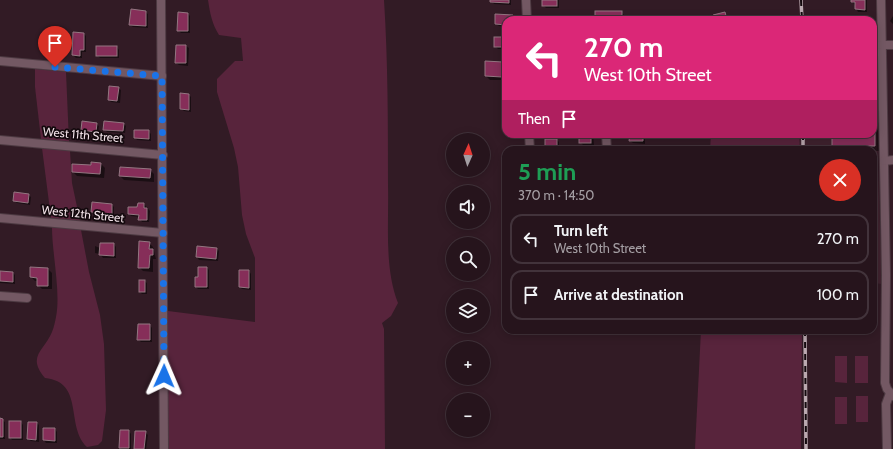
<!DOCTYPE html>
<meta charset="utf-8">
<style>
:root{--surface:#26141c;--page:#2e1d25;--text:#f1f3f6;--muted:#a49ea3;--line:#42333b}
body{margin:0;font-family:Cabin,sans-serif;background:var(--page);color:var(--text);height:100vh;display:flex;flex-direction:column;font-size:15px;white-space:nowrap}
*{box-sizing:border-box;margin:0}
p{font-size:13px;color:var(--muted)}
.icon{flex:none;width:22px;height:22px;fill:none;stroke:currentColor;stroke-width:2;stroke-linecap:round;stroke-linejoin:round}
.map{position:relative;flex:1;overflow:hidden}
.details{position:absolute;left:502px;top:146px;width:375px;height:188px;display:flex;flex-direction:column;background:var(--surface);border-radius:12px;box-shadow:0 2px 10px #0003,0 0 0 1px var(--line)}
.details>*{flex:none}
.top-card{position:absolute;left:502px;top:16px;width:375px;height:122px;border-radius:12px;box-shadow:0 2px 10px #0003,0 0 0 1px var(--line);background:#db2777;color:#fff;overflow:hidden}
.needle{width:26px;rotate:3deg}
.fabs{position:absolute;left:446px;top:133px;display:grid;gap:8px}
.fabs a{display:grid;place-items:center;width:44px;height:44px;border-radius:50%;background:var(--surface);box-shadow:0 2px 10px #0003,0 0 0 1px var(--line);font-size:20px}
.pin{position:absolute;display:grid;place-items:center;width:34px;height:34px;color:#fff;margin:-41px -17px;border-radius:50% 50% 50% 0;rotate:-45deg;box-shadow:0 0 4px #0007}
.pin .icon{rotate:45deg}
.me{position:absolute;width:44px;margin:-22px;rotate:1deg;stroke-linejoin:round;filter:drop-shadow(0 0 3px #0008)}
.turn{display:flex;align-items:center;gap:14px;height:84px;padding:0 16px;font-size:18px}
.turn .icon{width:52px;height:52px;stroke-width:2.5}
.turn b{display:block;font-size:28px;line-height:34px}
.then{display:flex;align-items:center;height:38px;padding:0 16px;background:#0003;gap:8px;font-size:15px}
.round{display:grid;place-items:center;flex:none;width:42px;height:42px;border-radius:21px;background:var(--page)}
.overview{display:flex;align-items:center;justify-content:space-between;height:68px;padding:0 16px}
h1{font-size:24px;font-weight:700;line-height:30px;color:#1e9e55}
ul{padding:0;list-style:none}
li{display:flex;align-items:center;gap:12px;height:50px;margin:0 8px 6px;padding:0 8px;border:2px solid var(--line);border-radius:12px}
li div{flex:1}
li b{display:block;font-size:15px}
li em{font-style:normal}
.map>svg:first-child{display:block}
.built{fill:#40232f}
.green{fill:#58243c}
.shadow{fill:#0007}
.building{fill:#862e59;stroke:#937681}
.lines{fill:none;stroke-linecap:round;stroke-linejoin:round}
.minor-casing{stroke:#4d3a42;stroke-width:10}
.minor{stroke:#735863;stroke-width:8}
.rail-casing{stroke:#bba9b0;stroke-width:3.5}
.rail{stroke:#13090d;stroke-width:2;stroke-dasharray:6;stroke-linecap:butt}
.route{stroke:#1a73e8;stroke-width:7;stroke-dasharray:0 12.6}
.labels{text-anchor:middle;stroke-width:3.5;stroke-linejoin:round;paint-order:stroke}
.street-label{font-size:12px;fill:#f0e0e6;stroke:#13090d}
</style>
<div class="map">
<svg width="893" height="449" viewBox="0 0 893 449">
<rect width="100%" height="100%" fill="#321b25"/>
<path class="built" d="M873,109H876L882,284L873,283V150H800L799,134H873Z"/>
<g class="green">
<path d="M208,0H384C388,62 388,124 388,185C389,224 384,267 398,303L391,316L382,323L384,329L385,449H168V311L255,322V258L246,234L242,215L238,167L234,148L217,92V79L235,61H243L241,38L219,35C212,24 210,13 208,0Z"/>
<path d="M35,69L66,72L69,142L41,139L35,87Z"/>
<path d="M711,134H799L800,150H710Z"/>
<path d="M42,148L70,151L72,183L80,221L51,218Z"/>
<path d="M52,227L81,230L89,272L100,315L104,344L106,410L102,441L98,445L87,447C65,426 85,382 45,378C26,356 45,350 52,332C54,327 55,322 56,317C61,292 52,254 52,227Z"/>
<path d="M701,330H802L801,449H695Z"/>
<path d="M835,356H847V383L835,382Z"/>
<rect x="855" y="356" width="13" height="27"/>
<rect x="856" y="396" width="12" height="26"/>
<rect x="835" y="397" width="12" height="27"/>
</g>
<g class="shadow">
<path d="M491,0H511V5L494,4Z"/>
<path d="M543,0H559V8H546L543,5Z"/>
<path d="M852,0H867V12H858Z"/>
<path d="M145,12L148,14V28L133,27L130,25Z"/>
<path d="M621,12L624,15V19H598L596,16Z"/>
<path d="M188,14L190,16V33H181L178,30Z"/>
<path d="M512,16L515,20H506V27L499,26L496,24Z"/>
<path d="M893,16V24L890,21Z"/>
<path d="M84,34L86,36V52H82V58H76L73,55Z"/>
<path d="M506,38V49H498L495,46Z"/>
<path d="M177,46H186L189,48L188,66L179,65L176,63Z"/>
<path d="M117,47L119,50V58H100L97,55Z"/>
<path d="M502,63L506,66V80H490L486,76Z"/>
<path d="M118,88L121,90L120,103L111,102L109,100Z"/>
<path d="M189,95L191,97V112L184,111L181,109Z"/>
<path d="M873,111L877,115V121L881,125V151L833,150V134H873Z"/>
<path d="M123,123L126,126L125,133L107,132L104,129Z"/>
<path d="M96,124L99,126L98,134L85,132L82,130Z"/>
<path d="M148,131L151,134V141L137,140L135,137Z"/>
<path d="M580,134H593L594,145H583L580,142Z"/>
<path d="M631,134H643L645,136V144L633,143L630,141Z"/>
<path d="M557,140L559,142V150H546Z"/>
<path d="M101,164L105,168L104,178L77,176L73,172Z"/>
<path d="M150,170L154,174V182L124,180L120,176Z"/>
<path d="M28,195L31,197L30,205L17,203L14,201Z"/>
<path d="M144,204L150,211L149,222H142L139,217L131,216L129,214Z"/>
<path d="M112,205L114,207V216L95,214L92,212Z"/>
<path d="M149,243L153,247L156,259H153V272L143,271L139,267Z"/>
<path d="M114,244L116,247V258H103L100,254L95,253V246L100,248Z"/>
<path d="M217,249L219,251L218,261L199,260L197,257Z"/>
<path d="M873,262L876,265V277H873Z"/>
<path d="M207,268L209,270V289H198L196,287L199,278Z"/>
<path d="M48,269L52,273V289H42L38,285V281H35L31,277Z"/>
<path d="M249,271L251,274V290L242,289L240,287Z"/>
<path d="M0,272L13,273L15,275V284L0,283Z"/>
<path d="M144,281L147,283V294H142L140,292Z"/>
<path d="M150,325L152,328V342H141L138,339Z"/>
<path d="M0,419L5,422V439H0Z"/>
<path d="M21,422L23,425V440H12L10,437Z"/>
<path d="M37,423L39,425V442L31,441L28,439Z"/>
<path d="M55,429L57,432V443H46L44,440Z"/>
<path d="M129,431L131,434V449H122L120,448Z"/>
<path d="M145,432L148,435L146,449H135Z"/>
</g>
<g class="building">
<path d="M490,0H509V3L490,2Z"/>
<rect x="542" y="0" width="15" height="6"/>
<path d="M851,0H865V10L855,9V2H851Z"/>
<path d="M131,9L146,11V26L129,25Z"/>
<rect x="595" y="11" width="27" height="6"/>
<path d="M178,12L188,13V31H177Z"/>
<path d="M725,12L727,20H714L713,15Z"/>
<path d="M495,14L513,15V20H506V25L495,24Z"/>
<path d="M73,32L84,33V50H80V56L72,55Z"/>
<rect x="494" y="37" width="12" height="10"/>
<path d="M176,45H186V63H175Z"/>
<rect x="96" y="46" width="21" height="10"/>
<path d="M485,61L503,62L502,77L485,76Z"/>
<path d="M109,86L119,87L117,101L108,100Z"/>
<path d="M180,93L189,94V110L180,109Z"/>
<path d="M873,118H875V146H854V150H832V134H873Z"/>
<path d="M82,121L97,123L96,132L81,130Z"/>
<path d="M104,121L124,123L123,131L103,130Z"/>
<path d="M134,130H149V139L134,138Z"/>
<rect x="579" y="134" width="12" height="9"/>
<path d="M630,134H643V141H629Z"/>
<rect x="545" y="139" width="12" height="11"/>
<path d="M91,162L101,163L100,174L72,172V164L91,165Z"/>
<path d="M120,167L151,169L150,178L119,176Z"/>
<path d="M14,192L29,194L28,203L13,201Z"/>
<path d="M92,202L112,204V214L91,212Z"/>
<path d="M138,203H144V208H147V220H138L139,215L128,214V207H137Z"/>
<path d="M139,241L150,242L149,249H153V255H150L149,268H138Z"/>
<path d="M100,243H114V256L99,255Z"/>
<path d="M197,246L217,248L216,259L196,257Z"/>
<path d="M30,267L48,268V286H37V278L30,277Z"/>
<path d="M198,267H207V287H195V277H198Z"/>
<path d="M239,270H249V288L239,287Z"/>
<path d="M0,271L13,272V282L0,281Z"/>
<rect x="139" y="280" width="6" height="12"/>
<path d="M138,324H150V340H137Z"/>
<path d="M0,418L3,419V437H0Z"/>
<rect x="9" y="421" width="12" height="17"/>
<path d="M28,422H37L36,440L27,439Z"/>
<path d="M43,428H55V441L43,440Z"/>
<path d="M120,430H129V448H119Z"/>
<path d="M135,431H146L144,449H134Z"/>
</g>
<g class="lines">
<defs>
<g id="minor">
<path d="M161,0L164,449"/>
<path d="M526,0L527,20"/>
<path d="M881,0L886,275L885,383L887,389L893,396"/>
<path d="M881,45H893"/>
<path d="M0,61L162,76"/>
<path d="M529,134L530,150"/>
<path d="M606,134L607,150"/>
<path d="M0,140L163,155"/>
<path d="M884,161L893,160"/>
<path d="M0,218L163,233"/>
<path d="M0,296L27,298"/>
<path d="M887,449L886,404L890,393"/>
</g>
</defs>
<use href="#minor" class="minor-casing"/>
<use href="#minor" class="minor"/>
<defs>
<g id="rail">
<path d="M801,0L802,20"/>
<path d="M803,134V150"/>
<path d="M805,330L806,449"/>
</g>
</defs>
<use href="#rail" class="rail-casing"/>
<use href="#rail" class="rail"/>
</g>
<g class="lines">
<path class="route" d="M55,67L162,76L164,376"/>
</g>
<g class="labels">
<g class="street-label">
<text transform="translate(83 135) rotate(5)" y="4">West 11th Street</text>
<text transform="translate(83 214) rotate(6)" y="4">West 12th Street</text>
</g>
</g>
</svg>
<div class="fabs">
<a><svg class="needle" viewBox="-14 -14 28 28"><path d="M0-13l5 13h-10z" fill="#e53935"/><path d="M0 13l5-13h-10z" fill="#a49ea3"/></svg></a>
<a><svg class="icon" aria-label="sound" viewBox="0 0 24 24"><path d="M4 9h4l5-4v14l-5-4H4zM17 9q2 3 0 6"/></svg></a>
<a><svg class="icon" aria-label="search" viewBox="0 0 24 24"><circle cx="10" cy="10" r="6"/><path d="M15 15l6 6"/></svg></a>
<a><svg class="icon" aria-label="layers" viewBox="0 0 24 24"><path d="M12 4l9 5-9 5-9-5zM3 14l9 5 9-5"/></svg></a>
<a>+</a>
<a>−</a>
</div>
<div class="pin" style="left:55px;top:67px;background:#d93025"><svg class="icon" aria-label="arrive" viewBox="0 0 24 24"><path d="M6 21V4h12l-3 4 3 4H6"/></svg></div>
<svg class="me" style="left:164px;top:376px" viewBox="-20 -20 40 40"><path d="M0-17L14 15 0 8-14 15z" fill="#1a73e8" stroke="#fff" stroke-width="4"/></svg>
<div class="top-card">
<div class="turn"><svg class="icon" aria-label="left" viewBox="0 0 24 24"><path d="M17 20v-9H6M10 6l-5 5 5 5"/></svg><div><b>270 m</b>West 10th Street</div></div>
<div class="then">Then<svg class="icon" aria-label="arrive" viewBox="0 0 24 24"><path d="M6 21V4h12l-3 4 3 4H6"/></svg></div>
</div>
<section class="details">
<div class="overview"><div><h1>5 min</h1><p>370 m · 14:50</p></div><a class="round" style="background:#d93025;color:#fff"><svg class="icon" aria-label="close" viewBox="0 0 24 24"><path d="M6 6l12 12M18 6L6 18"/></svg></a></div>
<ul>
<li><svg class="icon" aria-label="left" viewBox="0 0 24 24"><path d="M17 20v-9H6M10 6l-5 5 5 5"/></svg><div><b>Turn left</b><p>West 10th Street</p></div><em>270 m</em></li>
<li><svg class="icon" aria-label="arrive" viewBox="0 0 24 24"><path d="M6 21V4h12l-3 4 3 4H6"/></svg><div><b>Arrive at destination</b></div><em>100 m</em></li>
</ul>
</section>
</div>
